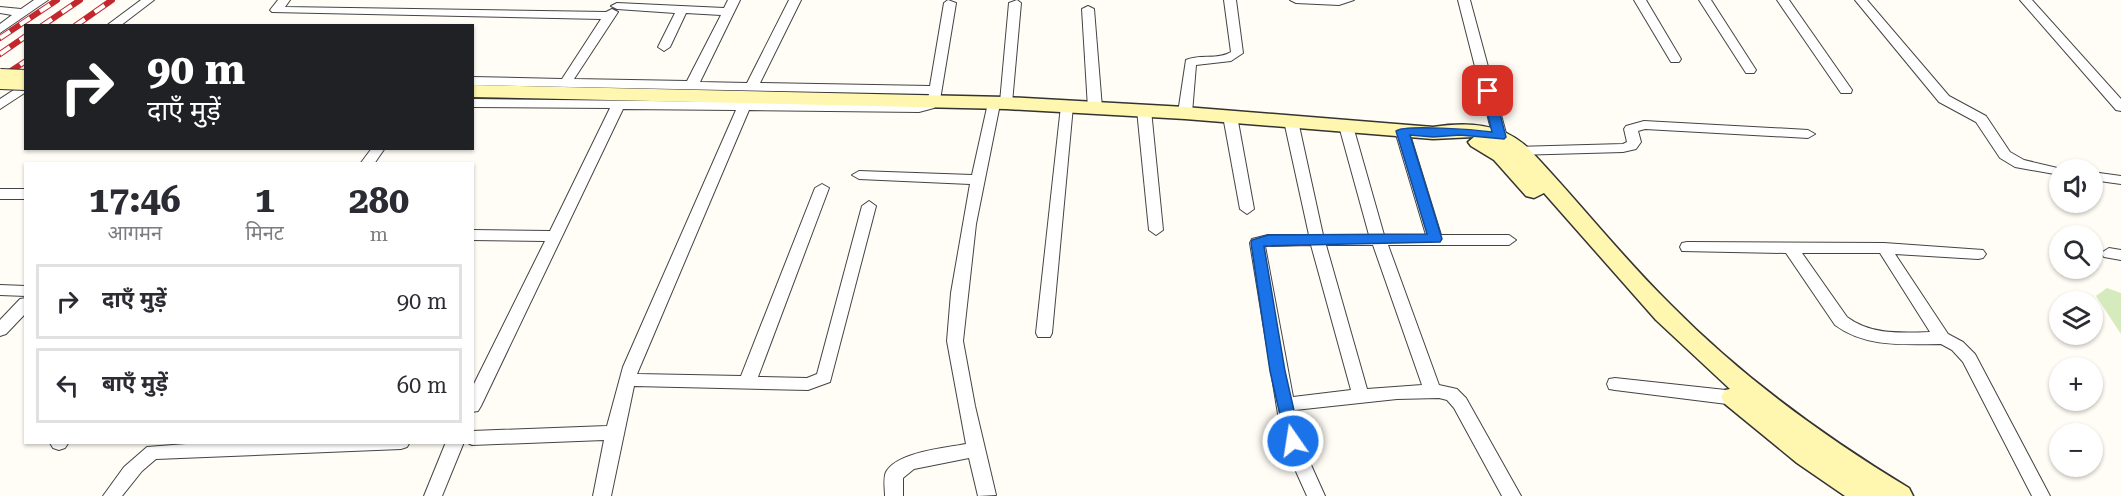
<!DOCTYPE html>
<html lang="hi">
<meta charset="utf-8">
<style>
:root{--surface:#fff;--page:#f7f7f7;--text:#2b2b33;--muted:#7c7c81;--line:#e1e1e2}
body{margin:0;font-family:"Roboto Serif","Noto Sans Devanagari",serif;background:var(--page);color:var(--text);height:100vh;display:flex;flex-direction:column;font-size:22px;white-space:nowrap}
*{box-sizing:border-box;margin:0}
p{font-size:20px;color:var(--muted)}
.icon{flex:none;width:33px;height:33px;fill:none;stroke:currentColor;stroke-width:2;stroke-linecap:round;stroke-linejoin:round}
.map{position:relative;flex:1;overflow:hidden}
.panel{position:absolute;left:24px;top:162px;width:450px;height:282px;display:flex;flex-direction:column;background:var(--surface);border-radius:0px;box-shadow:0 2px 4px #0004}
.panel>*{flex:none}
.banner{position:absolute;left:24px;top:24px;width:450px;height:126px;border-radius:0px;box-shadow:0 2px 4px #0004;background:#202124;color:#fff;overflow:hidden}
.tools{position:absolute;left:2049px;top:159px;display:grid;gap:12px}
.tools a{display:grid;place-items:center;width:54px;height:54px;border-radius:50%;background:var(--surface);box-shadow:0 2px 4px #0004;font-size:30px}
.pin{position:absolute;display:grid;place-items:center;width:51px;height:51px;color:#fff;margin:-26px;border-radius:12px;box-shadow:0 3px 9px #0006}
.me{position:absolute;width:66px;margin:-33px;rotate:347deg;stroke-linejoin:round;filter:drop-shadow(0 0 4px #0008)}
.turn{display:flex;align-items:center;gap:21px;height:126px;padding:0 24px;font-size:27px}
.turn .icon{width:78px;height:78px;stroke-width:2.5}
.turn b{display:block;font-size:42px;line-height:51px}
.eta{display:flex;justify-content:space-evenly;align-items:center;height:102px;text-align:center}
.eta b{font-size:36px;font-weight:700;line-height:42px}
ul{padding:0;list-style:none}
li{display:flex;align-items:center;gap:18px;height:75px;margin:0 12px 9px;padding:0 12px;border:3px solid var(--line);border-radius:0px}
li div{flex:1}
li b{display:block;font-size:22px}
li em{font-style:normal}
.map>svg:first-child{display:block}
.green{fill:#d5ebbd}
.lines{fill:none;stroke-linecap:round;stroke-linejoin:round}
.street-casing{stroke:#444;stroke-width:2}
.secondary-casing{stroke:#333;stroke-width:3}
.street{fill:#fff;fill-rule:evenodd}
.secondary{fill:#fff6b0;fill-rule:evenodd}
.rail-casing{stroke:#c4262e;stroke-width:6}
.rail{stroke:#fff;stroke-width:4;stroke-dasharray:12;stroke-linecap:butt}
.secondary-bridge-casing{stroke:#333;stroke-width:22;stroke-linecap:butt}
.secondary-bridge{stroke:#fff6b0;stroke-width:20}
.route{fill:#1a73e8;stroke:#114b97;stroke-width:1.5}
</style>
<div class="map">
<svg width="2121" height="496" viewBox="0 0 2121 496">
<rect width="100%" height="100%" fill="#fffdf5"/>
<path class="green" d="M2107,288L2121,293V334L2096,296Z"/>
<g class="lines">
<defs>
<g id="street">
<path d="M34,0H48L0,33V24L12,15L0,13V7L21,9Z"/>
<path d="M141,0H154L120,26H106Z"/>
<path d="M278,0H290L285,7L606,12L612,9L618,12L574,79L687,81L721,15L686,13L670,47L664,51L658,47L675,13L617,9L611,6L617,3L724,8L728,0H740L700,82L747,83L789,0H801L760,83L930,86L944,3L948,0L956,3L940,100L934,108L919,112L749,110L637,374L741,376L815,188L822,184L829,188L758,377L807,378L817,374L862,206L869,201L876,206L830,382L808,390L634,386L611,496H593L604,440L472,445L466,442H472V431L607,426L623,367L736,110L623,109L481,406L478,411L472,412V388L545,241L472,240V230L550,231L610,108L472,107V99L918,104L928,99L929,94L472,85V77L562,79L601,19L272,12L270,10Z"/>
<path d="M1017,0L1021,3L1012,103L1006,107L1000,104L976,224L963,341L975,406L996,495L978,496L969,458L914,469L903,478V496H885C885,489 883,479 886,472C897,452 945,448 966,444L947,341L951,293L970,184L859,179L852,175L859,171L972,175L988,103L994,99L1000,102L1009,3Z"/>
<path d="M1224,0H1236L1243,53L1231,61L1196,65L1192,113L1190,116H1180L1178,113L1186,60C1200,54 1218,60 1231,52Z"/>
<path d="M1290,0H1354L1339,5L1296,3Z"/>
<path d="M1458,0H1470L1507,137L1503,151H1493L1491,148L1493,137Z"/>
<path d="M1634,0H1646L1681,59L1679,62H1671Z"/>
<path d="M1699,0H1711L1756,70L1754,73H1746Z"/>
<path d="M1777,0H1789L1852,90L1851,93H1841Z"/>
<path d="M1855,0H1867L1949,96L1986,116L2010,152L2024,160L2066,170H2060V175L2015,167L2000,158L1976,122L1939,102Z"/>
<path d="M2020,0H2032L2121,99V111L2116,110Z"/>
<path d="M1088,6L1094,9L1102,108L1095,112L1088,108L1082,9Z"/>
<path d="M26,82V92L0,109V99Z"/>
<path d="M1067,102L1073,106L1052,333L1050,337H1038L1036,333L1061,106Z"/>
<path d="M1144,106L1151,110L1163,230L1156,235L1149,230L1137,110Z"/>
<path d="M1230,112L1237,116L1254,209L1247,214L1240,209L1223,116Z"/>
<path d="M1291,117L1298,121L1323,235H1369L1339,126L1346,122L1353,126L1384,235H1426L1395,131L1402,127L1409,131L1441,235H1509L1516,240L1509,245H1388L1439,385L1457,389L1466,398L1521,496H1502L1454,408L1447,400L1439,398L1397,399L1295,410L1307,456L1325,496H1307L1289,456L1279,420L1250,243L1252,239L1268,235H1309L1284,121ZM1311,245L1351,390L1293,397L1265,246ZM1326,245H1373L1422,385L1367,389Z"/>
<path d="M1644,121L1808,130L1815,134L1808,138L1645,129L1638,131L1641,142L1636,149L1623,152L1518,155L1511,151L1518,147L1623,144L1627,142L1624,129L1626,126Z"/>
<path d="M372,148H385L374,164H360Z"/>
<path d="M2092,172L2121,176V184L2092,180Z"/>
<rect x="0" y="189" width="26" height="10"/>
<path d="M1687,242L1884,243L1983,250L1986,254L1983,258L1978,259L1895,254L1948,334L1963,342L1975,354L2050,496H2032L1963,362L1952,350L1941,344C1904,344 1866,348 1835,325L1786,253L1682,251L1680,247L1682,243ZM1802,253H1880L1930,332C1900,333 1871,335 1847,317Z"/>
<path d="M2109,248L2121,250V260L2104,257L2101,253Z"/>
<path d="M0,285L26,286V296L0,295Z"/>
<path d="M26,298V313L6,334L0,336V320L20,299Z"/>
<path d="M1615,378L1735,391L1741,393L1744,398L1741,403L1735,405L1615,390L1609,389L1607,384L1609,379Z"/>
<path d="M69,442L65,448L59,450L53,448L50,443Z"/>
<path d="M212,442H410L407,447L401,449L156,459L142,471L122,496H103L124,467L147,447Z"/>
<path d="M446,442H464L442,496H424Z"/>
</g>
<path id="secondary" d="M472,85L1006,97L1185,107L1433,127C1466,122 1501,123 1527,147C1576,198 1620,255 1671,305C1742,377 1823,436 1909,488L1913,496H1845L1797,463L1725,404L1721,397L1725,390L1730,389L1656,320L1544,193L1534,198L1526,196L1494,160L1471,146L1468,142L1474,137L1433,139L1185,119L1006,109L472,97Z"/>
</defs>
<use href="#street" class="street-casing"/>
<use href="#secondary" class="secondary-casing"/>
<use href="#street" class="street"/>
<use href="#secondary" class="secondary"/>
<defs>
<g id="rail">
<path d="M42,26L80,0"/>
<path d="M75,26L112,0"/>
<path d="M0,38L57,0"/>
<path d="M0,54L26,36"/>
<path d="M0,78L26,61"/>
</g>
</defs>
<use href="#rail" class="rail-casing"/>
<use href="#rail" class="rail"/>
<defs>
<path id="secondary-bridge" d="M0,79L26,80"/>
</defs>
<use href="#secondary-bridge" class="secondary-bridge-casing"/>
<use href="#secondary-bridge" class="secondary-bridge"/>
</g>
<path class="route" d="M1488,88L1494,91L1506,137L1504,139L1460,135L1433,137L1410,135L1442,239L1440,242L1264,246L1285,371L1301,441L1298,446L1293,448L1287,446L1270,371L1251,243L1252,240L1268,235L1427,234L1396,131C1404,124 1477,130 1492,132L1482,91Z"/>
</svg>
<div class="tools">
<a><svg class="icon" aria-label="sound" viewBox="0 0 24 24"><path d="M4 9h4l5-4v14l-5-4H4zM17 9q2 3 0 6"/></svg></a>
<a><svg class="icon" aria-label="search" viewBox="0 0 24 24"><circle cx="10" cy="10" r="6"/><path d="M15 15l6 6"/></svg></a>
<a><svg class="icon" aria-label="layers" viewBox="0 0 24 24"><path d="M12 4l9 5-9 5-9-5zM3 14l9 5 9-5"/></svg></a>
<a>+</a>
<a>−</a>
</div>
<div class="pin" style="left:1488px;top:91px;background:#d93025"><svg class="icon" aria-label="arrive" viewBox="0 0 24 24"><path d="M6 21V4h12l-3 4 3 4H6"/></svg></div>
<svg class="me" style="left:1293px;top:441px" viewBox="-20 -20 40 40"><circle r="17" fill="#1a73e8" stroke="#fff" stroke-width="3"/><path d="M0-11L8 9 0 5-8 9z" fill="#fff"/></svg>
<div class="banner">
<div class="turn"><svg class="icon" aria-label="right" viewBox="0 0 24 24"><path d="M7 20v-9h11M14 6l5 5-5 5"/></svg><div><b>90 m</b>दाएँ मुड़ें</div></div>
</div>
<section class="panel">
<div class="eta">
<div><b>17:46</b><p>आगमन</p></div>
<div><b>1</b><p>मिनट</p></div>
<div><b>280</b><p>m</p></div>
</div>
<ul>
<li><svg class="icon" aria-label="right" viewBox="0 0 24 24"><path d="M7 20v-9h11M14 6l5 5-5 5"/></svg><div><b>दाएँ मुड़ें</b></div><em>90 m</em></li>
<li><svg class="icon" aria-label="left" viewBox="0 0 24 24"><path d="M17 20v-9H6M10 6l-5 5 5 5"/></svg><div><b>बाएँ मुड़ें</b></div><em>60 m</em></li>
</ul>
</section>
</div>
